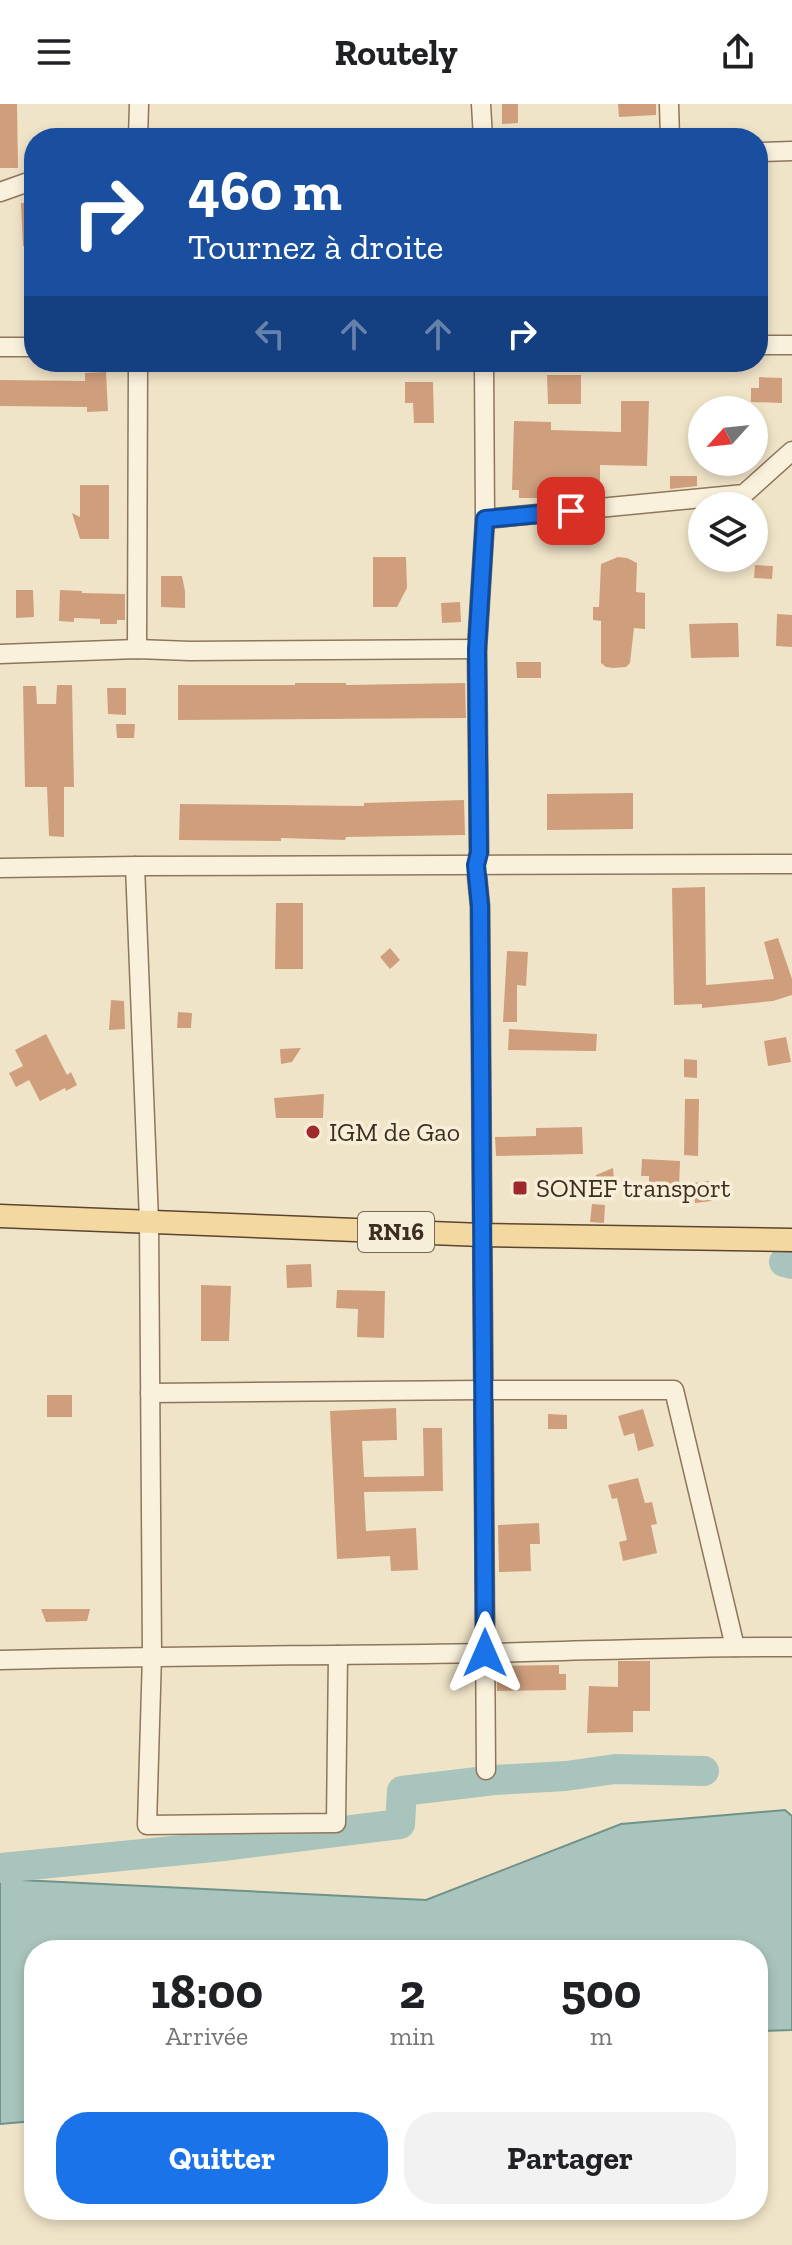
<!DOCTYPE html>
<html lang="fr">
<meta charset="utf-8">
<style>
:root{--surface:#fff;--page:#f2f2f2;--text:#202124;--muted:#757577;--accent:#1a73e8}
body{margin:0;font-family:"Zilla Slab",serif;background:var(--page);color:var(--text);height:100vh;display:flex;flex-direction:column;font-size:30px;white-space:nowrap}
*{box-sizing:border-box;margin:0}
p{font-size:26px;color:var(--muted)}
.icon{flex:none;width:44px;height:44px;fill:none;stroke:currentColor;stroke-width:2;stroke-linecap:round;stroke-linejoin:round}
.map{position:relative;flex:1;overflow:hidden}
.panel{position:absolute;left:24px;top:1836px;width:744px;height:280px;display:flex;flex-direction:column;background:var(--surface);border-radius:32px;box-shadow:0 4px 12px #0003}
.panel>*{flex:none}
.banner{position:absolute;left:24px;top:24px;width:744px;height:244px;border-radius:32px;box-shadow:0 4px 12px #0003;background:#1a4fa0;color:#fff;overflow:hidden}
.needle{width:52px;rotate:243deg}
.fabs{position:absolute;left:688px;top:292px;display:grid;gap:16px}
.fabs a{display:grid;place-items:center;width:80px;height:80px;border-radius:50%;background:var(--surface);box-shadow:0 4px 12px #0003;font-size:40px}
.pin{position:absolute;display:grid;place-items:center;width:68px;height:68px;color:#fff;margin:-34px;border-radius:16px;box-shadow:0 4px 12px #0006}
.me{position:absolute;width:88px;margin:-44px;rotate:0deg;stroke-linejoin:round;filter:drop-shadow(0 0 6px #0008)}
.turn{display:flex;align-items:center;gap:28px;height:168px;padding:0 32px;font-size:36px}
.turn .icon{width:104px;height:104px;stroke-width:2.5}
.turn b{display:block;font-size:56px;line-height:68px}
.lanes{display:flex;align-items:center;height:76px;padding:0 32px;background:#0003;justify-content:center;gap:40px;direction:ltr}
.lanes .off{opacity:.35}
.eta{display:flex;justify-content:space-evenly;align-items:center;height:136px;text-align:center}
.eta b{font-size:48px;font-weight:700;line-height:56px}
.action{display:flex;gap:16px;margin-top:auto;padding:16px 32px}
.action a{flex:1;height:92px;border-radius:32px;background:var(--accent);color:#fff;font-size:32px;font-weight:700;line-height:92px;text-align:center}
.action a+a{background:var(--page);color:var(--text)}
header{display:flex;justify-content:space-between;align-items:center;height:104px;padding:0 32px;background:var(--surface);font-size:36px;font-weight:700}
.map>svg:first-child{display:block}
.water{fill:#a9c4bc;stroke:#6f938a;stroke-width:2}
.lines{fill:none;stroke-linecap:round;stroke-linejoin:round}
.river{stroke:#a9c4bc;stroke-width:30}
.building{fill:#cf9f7d}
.minor-casing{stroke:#8d765c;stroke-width:21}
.major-casing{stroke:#5b4430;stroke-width:25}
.minor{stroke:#faf1dc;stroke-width:18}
.major{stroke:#f3d9a0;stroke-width:22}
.route-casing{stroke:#114b97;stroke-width:20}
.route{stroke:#1a73e8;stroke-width:14}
.poi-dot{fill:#9e2a2b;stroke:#f7eed8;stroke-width:3}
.labels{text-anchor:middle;stroke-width:7;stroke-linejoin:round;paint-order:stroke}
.shield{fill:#f7eed8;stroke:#756857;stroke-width:2}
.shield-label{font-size:24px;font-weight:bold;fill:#3d2e20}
.poi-label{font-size:26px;fill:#3d2e20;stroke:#f7eed8;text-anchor:start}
</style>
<header><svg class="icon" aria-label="menu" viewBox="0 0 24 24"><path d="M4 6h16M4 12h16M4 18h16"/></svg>Routely<svg class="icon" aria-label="share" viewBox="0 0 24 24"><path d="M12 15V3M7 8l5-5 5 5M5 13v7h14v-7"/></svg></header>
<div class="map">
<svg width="792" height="2141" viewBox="0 0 792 2141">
<rect width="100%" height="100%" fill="#f0e4c8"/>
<path class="water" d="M785,1706L792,1712V1926L758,1927V1846H34V2017L0,2020V1775L426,1796L621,1720Z"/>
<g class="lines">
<g class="river">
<path d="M784,1158L792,1160"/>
<path d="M0,1764L223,1742L400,1720L402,1687L494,1676L566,1672L615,1665L704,1667"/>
</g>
</g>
<g class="building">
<path d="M0,0H17L18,64H0Z"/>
<path d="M502,0H518V19L502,20Z"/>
<path d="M618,0H656V11L619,13Z"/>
<path d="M34,98V142H23L21,99Z"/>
<path d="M106,268L108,307L87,308V303L0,302V276L85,277V269Z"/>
<path d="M547,271H581V300H548Z"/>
<path d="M759,273L782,274V299L751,298V284H759Z"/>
<path d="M405,278H433L434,319H414L413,299H405Z"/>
<path d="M621,297H649L647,362L600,361V381L545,380V394H519V386H512L514,317L551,318V326L621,328Z"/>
<path d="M670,372H697V382L670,385Z"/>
<path d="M80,381H109V435H80L72,409L80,413Z"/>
<path d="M373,453H406L407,484L397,503H373Z"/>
<path d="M618,453L627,454L637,459L636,488L645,489V525L634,524L630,559L626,563L613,564L606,563L601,559V517L593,516V503H599L601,460Z"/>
<path d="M755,461L773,462L772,475L754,474Z"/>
<path d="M161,472H182L185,487V504L161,503Z"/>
<path d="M16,486H33L34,513L16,514Z"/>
<path d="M60,486L82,487V489L125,490V516H117V520H100V515L74,514V518L59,517Z"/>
<path d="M460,498L461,518L442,519L441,499Z"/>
<path d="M777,510L792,511V543L776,542Z"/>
<path d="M726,519H738L739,553L691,554L689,520Z"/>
<path d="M516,558H541V574H517Z"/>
<path d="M295,579H346V581L465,579L466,614L178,616V581H295Z"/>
<path d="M57,581H72L74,683H64V733L49,732L47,683H25L23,582H36L37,600H56Z"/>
<path d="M107,584H126V611L108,610Z"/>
<path d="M116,620H135L134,634H117Z"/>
<path d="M633,689V725L547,726V690Z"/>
<path d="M464,696L465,731L346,733L345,736L281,734V737L179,736L180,700L364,702V699Z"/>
<path d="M705,783L706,881L774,875L764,838L778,834L792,875V891L773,897L702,904V900L674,901L672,784Z"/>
<path d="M276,799H303V865H275Z"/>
<path d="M390,844L400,856L390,865L380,853Z"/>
<path d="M507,847L528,848L526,882L517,881V918H503Z"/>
<path d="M111,896L124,897L125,925L109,926Z"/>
<path d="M178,908L192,909L191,924H177Z"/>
<path d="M509,925L597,930L596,947L508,946Z"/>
<path d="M46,930L67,971L71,968L77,981L66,987L65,984L40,997L29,976L16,983L9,969L23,962L15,946Z"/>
<path d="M786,933L791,958L768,962L764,937Z"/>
<path d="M301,944L292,958L281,960L280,945Z"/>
<path d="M684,955L697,956V974L684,973Z"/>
<path d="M324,990L323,1014H276L274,994Z"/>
<path d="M685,995H699L698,1052L684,1051Z"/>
<path d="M582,1023L583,1050L496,1052L495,1033L536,1032V1024Z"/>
<path d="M642,1055L680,1057L679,1085L649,1083V1072H641Z"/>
<path d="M613,1064L614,1076L616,1078V1089L595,1087L596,1071Z"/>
<path d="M709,1077L712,1097L695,1099L693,1079Z"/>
<path d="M592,1100L605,1101L604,1119L590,1118Z"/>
<path d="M311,1160L312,1183L287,1184L286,1161Z"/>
<path d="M201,1181L231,1182L229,1237H201Z"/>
<path d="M337,1186L385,1187L384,1234L357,1233L358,1205L336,1204Z"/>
<rect x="47" y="1291" width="25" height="22"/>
<path d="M396,1304L397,1336L362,1337L364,1373L424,1372L423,1324H442L443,1387L364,1388L366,1427L416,1424L418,1466L391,1467L390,1452L337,1455L330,1307Z"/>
<path d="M643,1305L654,1342L638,1347L634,1329L624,1332L618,1312Z"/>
<path d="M548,1310L567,1311V1325H548Z"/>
<path d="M638,1374L645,1399L652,1398L657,1420L651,1421L657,1449L623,1457L619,1438L627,1436L617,1394L612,1395L608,1381Z"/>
<path d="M539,1419L540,1440H530L531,1467L499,1468L498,1421Z"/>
<path d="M41,1505H90L87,1517L46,1518Z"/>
<path d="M618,1557H650V1607H633V1628L587,1629L589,1582L618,1583Z"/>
<path d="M559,1561V1570H566V1586L497,1587V1562Z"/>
</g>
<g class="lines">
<defs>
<g id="minor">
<path d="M481,0L483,34"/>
<path d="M669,0L670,34"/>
<path d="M138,34L139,0"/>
<path d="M758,48L792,47"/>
<path d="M0,88L34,76"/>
<path d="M758,241H792"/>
<path d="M0,243H34"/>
<path d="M484,258L485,415L477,545L479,749L476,761L480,802L486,1666"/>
<path d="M485,415L744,390L792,347"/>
<path d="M137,545L138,258"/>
<path d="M0,550L137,545L190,547L477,545"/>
<path d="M135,762L149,1117L152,1551L147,1721L336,1719L338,1551"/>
<path d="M0,764L135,762L792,760"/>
<path d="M150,1289L483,1286H674L735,1543"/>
<path d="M0,1556C161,1551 322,1552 484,1549C586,1547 689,1542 792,1543"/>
</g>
<path id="major" d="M0,1112L482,1131L792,1136"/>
</defs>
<use href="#minor" class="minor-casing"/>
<use href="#major" class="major-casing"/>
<use href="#minor" class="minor"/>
<use href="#major" class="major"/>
</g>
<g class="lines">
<defs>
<path id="route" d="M485,1549L480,802L476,761L479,749L477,545L485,415L571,407"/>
</defs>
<use href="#route" class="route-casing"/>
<use href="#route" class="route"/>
</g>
<g class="poi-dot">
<circle cx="313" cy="1028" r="8"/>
<rect x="512" y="1076" width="16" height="16" rx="4"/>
</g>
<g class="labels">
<rect class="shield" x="358" y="1108" width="76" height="40" rx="6"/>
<g class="shield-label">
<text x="396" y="1136">RN16</text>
</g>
<g class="poi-label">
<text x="329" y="1037">IGM de Gao</text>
<text x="536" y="1093">SONEF transport</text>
</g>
</g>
</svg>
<div class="fabs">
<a><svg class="needle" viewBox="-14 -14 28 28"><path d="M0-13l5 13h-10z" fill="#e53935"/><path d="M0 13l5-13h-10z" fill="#757577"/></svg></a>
<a><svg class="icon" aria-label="layers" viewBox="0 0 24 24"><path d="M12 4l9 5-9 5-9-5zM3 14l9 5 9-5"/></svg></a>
</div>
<div class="pin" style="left:571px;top:407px;background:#d93025"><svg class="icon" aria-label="arrive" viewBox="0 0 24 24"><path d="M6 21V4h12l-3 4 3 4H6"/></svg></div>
<svg class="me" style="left:485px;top:1549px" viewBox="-20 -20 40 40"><path d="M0-17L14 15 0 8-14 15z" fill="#1a73e8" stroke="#fff" stroke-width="4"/></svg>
<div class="banner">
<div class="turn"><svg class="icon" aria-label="right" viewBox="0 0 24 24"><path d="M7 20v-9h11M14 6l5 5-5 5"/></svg><div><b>460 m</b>Tournez à droite</div></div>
<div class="lanes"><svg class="icon off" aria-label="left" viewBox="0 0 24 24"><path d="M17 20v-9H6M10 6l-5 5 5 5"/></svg><svg class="icon off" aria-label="ahead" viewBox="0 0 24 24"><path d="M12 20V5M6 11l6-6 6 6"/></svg><svg class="icon off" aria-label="ahead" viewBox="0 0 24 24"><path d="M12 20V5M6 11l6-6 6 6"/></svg><svg class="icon" aria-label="right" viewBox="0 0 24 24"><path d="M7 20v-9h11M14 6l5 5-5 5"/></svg></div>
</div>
<section class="panel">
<div class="eta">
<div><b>18:00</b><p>Arrivée</p></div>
<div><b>2</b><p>min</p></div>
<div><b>500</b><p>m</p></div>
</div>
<div class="action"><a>Quitter</a><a>Partager</a></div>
</section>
</div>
